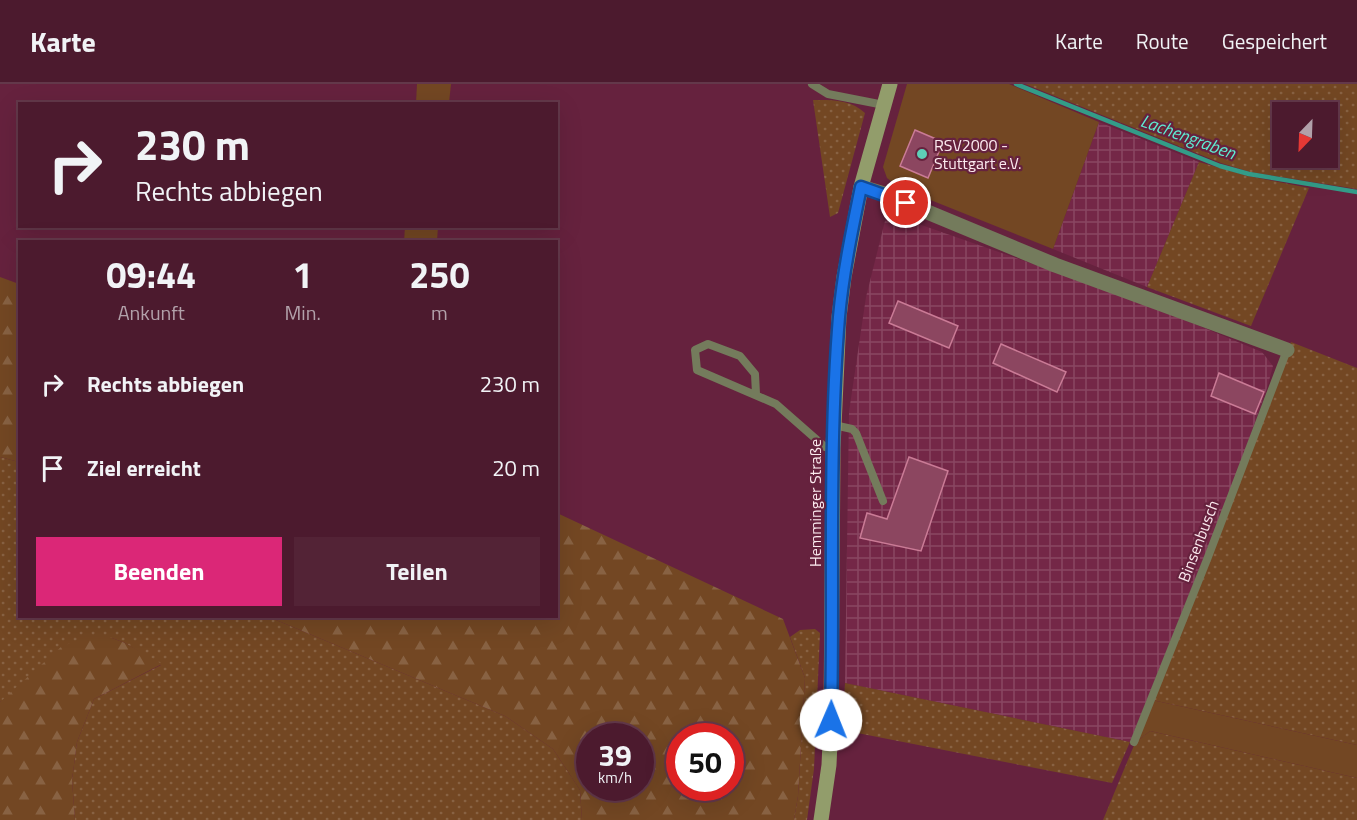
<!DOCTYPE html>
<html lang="de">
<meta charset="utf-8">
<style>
:root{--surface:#4c1a2e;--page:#532336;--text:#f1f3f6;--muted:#b2a1aa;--line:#63384a;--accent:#db2777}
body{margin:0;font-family:"Titillium Web",sans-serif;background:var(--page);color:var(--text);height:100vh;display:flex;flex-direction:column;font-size:22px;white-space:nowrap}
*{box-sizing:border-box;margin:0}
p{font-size:20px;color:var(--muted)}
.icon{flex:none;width:33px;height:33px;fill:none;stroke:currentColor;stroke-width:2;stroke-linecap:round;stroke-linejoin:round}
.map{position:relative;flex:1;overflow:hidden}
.details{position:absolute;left:18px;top:156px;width:540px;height:378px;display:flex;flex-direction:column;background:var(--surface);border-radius:0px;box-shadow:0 6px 24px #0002,0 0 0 2px var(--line)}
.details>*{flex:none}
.guide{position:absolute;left:18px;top:18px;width:540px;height:126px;border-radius:0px;box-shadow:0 6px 24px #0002,0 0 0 2px var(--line);background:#4c1a2e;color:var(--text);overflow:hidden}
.needle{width:39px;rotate:203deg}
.buttons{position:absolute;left:1272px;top:18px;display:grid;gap:12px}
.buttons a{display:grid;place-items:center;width:66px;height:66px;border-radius:0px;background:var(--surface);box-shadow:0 6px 24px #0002,0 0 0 2px var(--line);font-size:30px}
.speed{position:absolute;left:576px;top:639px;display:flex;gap:12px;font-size:30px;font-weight:700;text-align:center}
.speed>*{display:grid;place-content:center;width:78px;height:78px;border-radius:50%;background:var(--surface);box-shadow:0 6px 24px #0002,0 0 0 2px var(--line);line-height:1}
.speed small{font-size:15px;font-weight:400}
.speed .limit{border:9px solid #d22;background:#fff;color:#111}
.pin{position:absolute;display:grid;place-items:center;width:51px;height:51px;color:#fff;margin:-26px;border:3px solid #fff;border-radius:50%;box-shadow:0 2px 6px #0007}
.me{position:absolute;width:66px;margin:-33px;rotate:1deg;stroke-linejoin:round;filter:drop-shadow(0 0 4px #0008)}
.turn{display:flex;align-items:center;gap:21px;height:126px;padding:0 18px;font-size:27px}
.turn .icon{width:78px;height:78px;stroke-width:2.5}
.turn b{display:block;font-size:42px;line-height:51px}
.eta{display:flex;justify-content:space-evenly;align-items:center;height:102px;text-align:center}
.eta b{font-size:36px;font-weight:700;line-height:42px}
.button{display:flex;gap:12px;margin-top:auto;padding:12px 18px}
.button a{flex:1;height:69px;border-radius:0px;background:var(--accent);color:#fff;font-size:24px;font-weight:700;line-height:69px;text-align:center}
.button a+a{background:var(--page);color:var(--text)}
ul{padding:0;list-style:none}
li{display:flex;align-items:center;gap:18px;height:84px;padding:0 18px}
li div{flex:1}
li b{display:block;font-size:22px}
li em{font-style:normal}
header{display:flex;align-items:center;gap:36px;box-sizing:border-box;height:84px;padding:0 30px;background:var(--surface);border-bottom:2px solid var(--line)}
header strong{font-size:28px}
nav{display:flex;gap:33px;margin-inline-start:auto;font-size:21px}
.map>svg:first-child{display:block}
.industrial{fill:url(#industrial-grid)}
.grass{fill:url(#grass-dots);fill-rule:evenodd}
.forest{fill:url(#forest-firs);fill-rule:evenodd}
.green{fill:#734723}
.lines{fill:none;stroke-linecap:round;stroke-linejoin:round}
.stream{stroke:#339c88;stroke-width:4.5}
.building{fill:#8c4660;stroke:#ca7b96;stroke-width:1.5}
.lane{stroke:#747b5c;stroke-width:8}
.street{stroke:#747b5c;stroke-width:15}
.secondary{stroke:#929d6b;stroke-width:15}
.route-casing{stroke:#114b97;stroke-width:15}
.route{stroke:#1a73e8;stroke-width:10}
.poi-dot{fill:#5eceb7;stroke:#66223e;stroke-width:2}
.labels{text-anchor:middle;stroke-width:4.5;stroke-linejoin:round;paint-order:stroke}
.poi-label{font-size:16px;fill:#fceaef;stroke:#66223e;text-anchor:start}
.street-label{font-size:16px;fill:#fceaef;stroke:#66223e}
.water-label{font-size:18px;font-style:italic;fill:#5fedd2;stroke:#66223e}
</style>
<header>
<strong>Karte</strong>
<nav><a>Karte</a><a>Route</a><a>Gespeichert</a></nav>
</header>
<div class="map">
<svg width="1357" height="736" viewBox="0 0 1357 736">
<defs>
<pattern id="industrial-grid" width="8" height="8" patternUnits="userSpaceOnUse" patternTransform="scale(1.5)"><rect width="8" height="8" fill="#742747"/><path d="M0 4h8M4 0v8" fill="none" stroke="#894662"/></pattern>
<pattern id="grass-dots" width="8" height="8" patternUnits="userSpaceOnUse" patternTransform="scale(1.5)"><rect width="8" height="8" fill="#734723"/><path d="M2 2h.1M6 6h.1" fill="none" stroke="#886243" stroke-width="1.8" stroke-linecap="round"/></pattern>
<pattern id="forest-firs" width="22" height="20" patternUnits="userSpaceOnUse" patternTransform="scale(1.5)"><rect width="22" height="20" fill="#734723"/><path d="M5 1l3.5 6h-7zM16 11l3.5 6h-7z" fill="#886243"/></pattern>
</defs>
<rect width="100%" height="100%" fill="#66223e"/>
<g class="industrial">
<path d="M1099,38L1199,78L1147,203L1053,165Z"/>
<path d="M887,129L1139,217L1262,268L1273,282L1267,304L1234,398L1130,658L845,599L849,328L866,213Z"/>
</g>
<g class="grass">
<path d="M1025,0H1357V105L1250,88L1221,79ZM1282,28H1328V74H1282Z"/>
<path d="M813,16C832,16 850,15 865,29L838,129L830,133Z"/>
<path d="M1199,78L1248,92L1309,104L1251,242L1147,203Z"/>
<path d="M1291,258L1357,284V661L1152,616L1210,473Z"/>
<path d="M0,373L19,378L20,532L269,533L505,632L553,665L580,706L582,736H75L72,696L77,658L94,615L161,581L125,559L112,554L0,618Z"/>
<path d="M815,545L820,549L814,685L807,736H794L798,712L805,594L790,553L800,546Z"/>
<path d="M845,599L1130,658L1112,699L842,646Z"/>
<path d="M1150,647L1357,694V736H1103L1135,659Z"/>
</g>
<g class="forest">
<path d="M0,193L19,200V378L0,373Z"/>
<path d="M557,429L783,535L805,594L798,712L794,736H582L580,706L553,665L505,632L269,533L556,532ZM590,652H640V704H590ZM680,652H730V704H680Z"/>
<path d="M87,552L112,554L125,559L162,580L94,615L77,658L72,696L75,736H0V618L61,563Z"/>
</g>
<g class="green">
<path d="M417,0H451L449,19H416Z"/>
<path d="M907,0H1009L1099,38L1053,165L898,103L887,94L883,83Z"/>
<path d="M405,143H438L437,157H404Z"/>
<path d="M1152,616L1357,661V694L1150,647L1135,659Z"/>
</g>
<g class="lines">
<path class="stream" d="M1016,0L1220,82L1249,90L1357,108"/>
</g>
<g class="building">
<path d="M915,46L943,58L928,94L900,82Z"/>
<path d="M898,217L958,242L949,264L889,239Z"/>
<path d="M1001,260L1066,288L1057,308L993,279Z"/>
<path d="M1219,289L1264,308L1255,330L1211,312Z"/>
<path d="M909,373L948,387L921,467L860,454L867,429L887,435Z"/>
</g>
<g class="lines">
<g class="lane">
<path d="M812,0L828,10L884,21"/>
<path d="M756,310L755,290L740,272L708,260L695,266L697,286L776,320L825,363L833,364"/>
<path d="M834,341L852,345L856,349L883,417"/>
<path d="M1134,658L1208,473L1287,266"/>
</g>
<path class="street" d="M861,103L884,110L1055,181L1287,266"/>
<path class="secondary" d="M821,736L829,681L831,636L833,364L839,233L844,193L861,103L890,0"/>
</g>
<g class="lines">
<defs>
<path id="route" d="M831,636C834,502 828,367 839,233C843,189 852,146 861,103L906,119"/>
</defs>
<use href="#route" class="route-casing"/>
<use href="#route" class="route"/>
</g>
<circle class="poi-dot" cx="922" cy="70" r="6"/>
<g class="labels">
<g class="poi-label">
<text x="934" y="67">RSV2000 -<tspan x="934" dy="18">Stuttgart e.V.</tspan></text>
</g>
<g class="street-label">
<text transform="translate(815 419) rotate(-90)" y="6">Hemminger Straße</text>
<text transform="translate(1198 457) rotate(-69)" y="6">Binsenbusch</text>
</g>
<g class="water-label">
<text transform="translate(1188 53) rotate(20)" y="6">Lachengraben</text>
</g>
</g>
</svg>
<div class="buttons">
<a><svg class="needle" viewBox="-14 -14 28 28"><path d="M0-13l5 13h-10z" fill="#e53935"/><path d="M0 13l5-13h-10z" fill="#b2a1aa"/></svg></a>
</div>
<div class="speed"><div>39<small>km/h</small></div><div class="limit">50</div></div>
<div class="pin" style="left:906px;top:119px;background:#d93025"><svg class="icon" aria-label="arrive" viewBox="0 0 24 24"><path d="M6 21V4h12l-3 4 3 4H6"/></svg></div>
<svg class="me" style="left:831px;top:636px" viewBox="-20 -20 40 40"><circle r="19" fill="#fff"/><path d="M0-13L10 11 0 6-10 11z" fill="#1a73e8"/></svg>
<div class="guide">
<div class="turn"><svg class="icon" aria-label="right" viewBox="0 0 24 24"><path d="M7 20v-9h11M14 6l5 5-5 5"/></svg><div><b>230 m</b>Rechts abbiegen</div></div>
</div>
<section class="details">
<div class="eta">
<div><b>09:44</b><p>Ankunft</p></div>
<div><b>1</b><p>Min.</p></div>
<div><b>250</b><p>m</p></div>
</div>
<ul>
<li><svg class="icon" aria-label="right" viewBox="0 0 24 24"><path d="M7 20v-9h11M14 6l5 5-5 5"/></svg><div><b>Rechts abbiegen</b></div><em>230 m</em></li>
<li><svg class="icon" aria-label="arrive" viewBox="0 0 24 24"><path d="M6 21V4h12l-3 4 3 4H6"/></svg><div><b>Ziel erreicht</b></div><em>20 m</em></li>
</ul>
<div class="button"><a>Beenden</a><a>Teilen</a></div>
</section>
</div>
